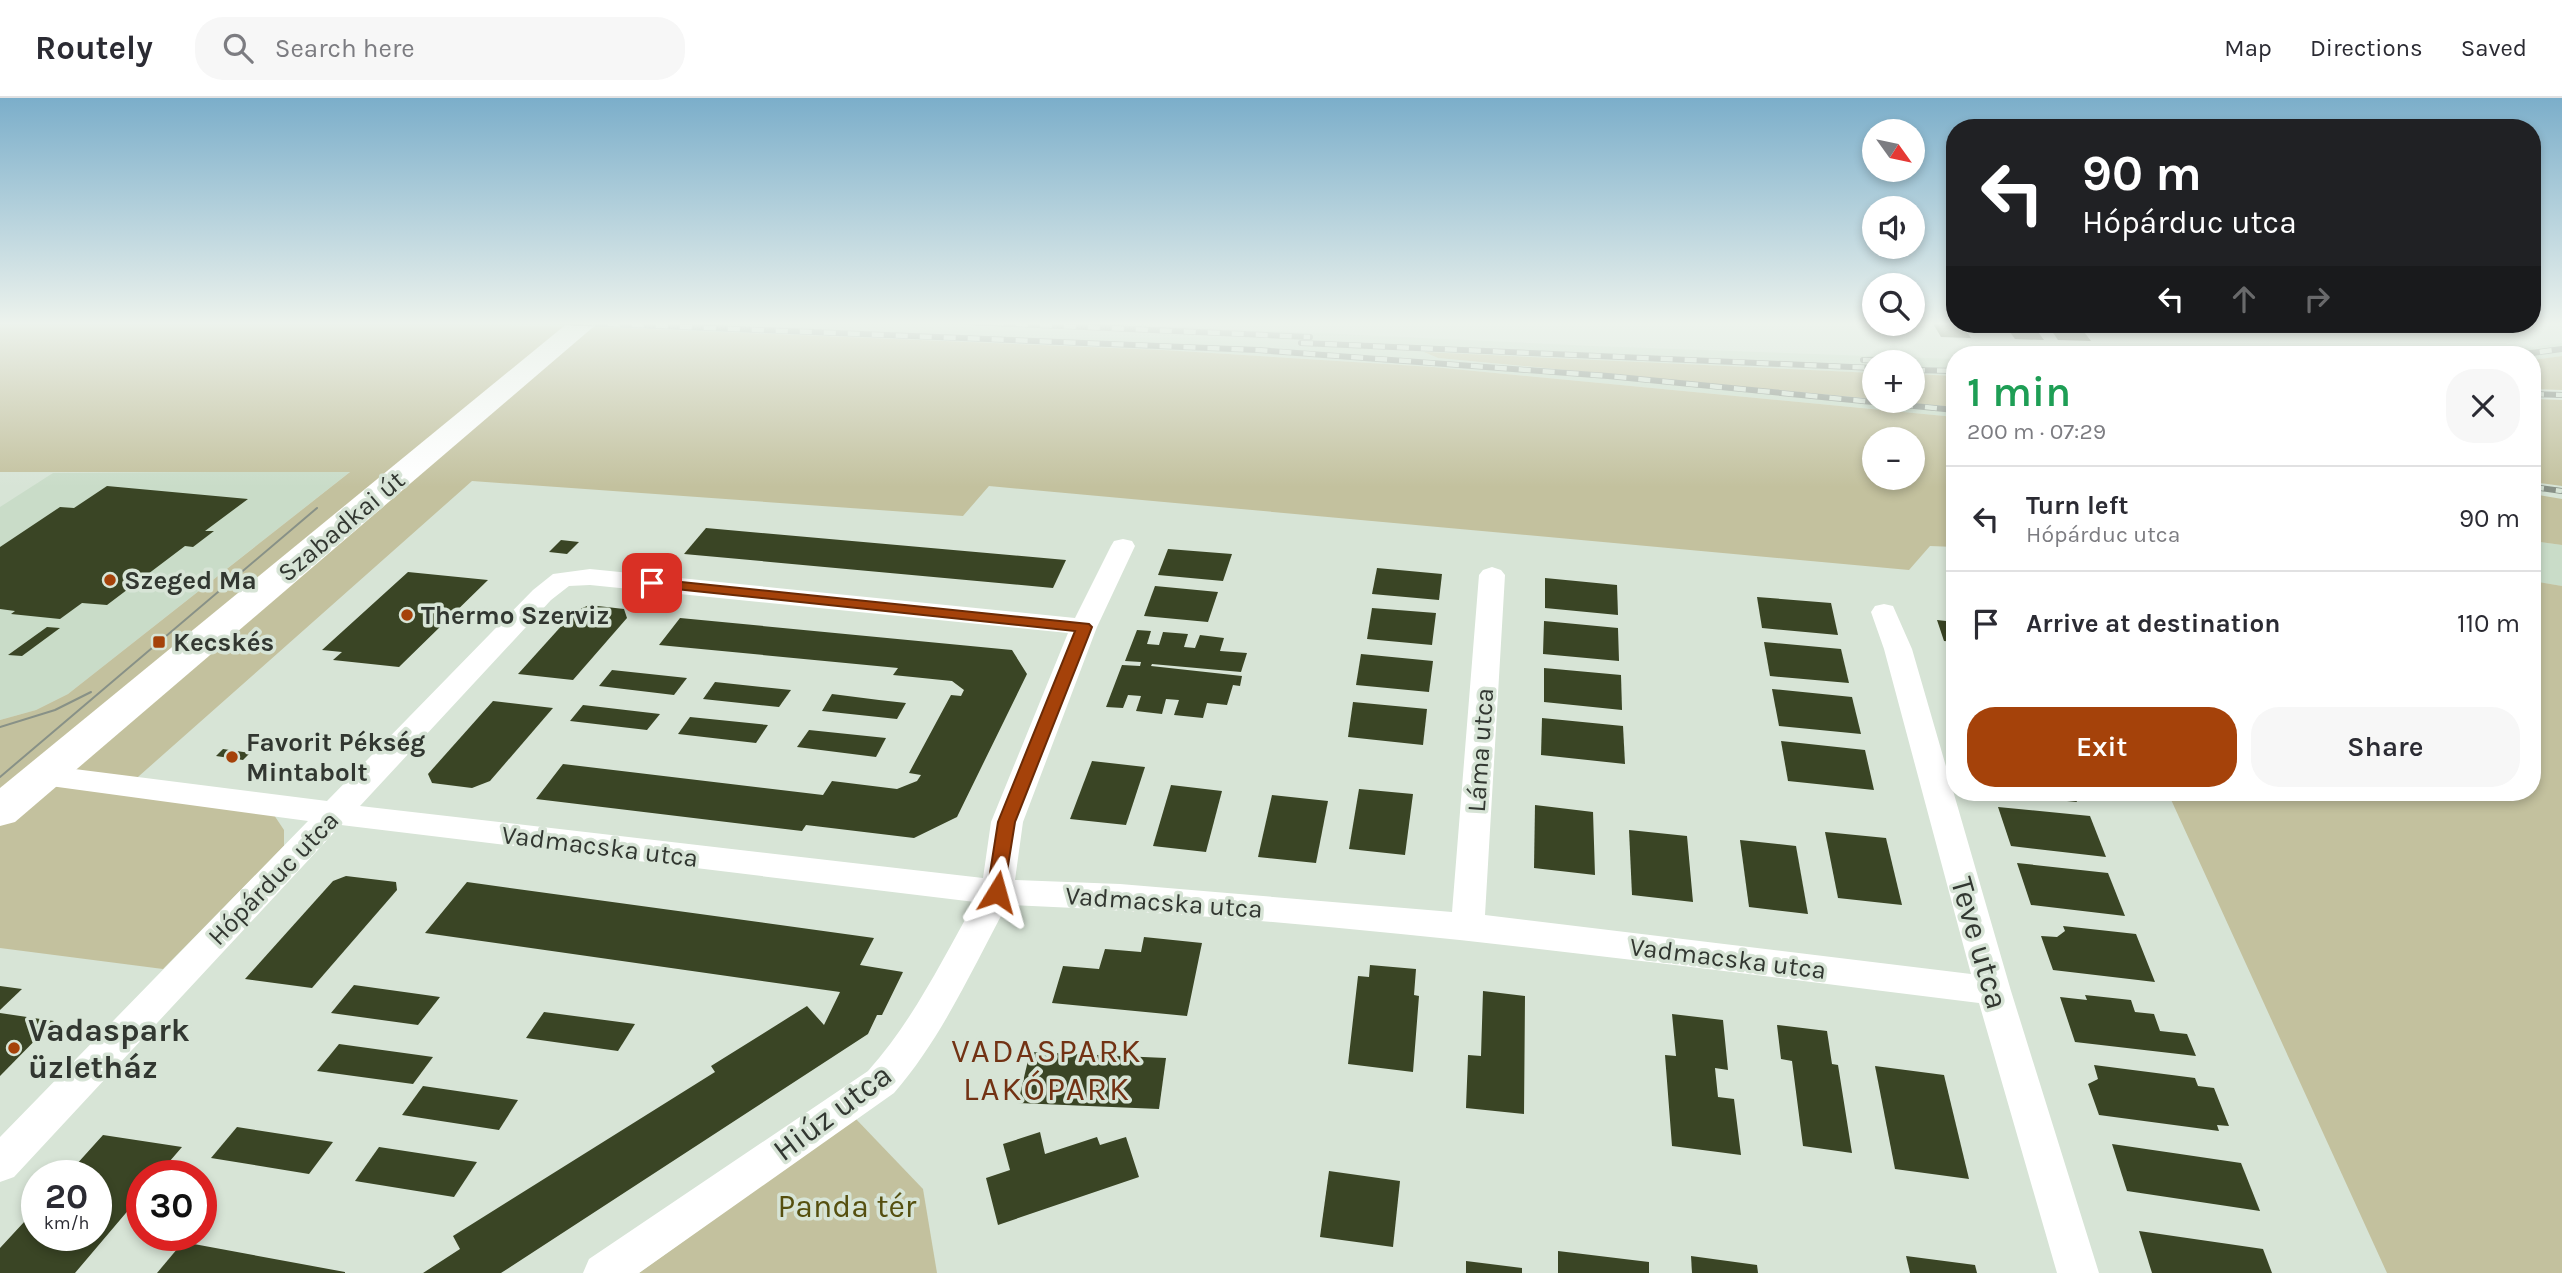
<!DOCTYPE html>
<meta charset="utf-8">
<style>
:root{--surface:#fff;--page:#f7f7f7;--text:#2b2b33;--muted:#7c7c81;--line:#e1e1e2;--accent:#a5420a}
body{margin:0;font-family:Karla,sans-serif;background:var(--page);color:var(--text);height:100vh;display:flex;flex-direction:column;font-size:26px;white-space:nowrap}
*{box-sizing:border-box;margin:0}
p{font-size:23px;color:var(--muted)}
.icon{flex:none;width:38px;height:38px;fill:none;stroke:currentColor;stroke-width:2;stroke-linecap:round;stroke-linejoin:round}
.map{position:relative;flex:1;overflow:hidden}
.details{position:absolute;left:1946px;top:248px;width:595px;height:455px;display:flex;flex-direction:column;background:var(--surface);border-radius:28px;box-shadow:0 4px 10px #0003}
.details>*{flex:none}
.banner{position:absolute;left:1946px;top:21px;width:595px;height:214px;border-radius:28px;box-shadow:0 4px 10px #0003;background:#202124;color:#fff;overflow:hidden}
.needle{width:46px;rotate:123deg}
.controls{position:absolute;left:1862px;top:21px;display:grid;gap:14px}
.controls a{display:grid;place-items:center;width:63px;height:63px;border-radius:50%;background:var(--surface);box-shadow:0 4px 10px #0003;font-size:35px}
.speed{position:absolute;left:21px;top:1062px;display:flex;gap:14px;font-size:35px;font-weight:700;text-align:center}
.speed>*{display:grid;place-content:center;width:91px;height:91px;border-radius:50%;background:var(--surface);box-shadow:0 4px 10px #0003;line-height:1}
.speed small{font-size:18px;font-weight:400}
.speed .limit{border:10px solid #d22;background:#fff;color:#111}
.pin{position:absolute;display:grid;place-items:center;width:60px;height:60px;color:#fff;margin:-30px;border-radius:14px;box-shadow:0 4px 10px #0006}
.me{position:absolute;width:77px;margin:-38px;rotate:8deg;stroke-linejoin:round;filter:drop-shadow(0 0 5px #0008)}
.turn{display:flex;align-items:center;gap:24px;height:147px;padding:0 21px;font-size:32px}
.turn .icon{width:91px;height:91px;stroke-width:2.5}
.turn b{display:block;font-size:49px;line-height:60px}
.lanes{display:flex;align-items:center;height:66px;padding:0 21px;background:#0003;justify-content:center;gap:35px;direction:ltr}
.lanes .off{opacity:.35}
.round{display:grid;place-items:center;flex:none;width:74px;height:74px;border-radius:28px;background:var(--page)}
.headline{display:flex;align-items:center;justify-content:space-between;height:119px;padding:0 21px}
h1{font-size:42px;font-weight:600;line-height:52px;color:#1e9e55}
.cta{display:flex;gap:14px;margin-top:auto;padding:14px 21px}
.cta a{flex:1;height:80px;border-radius:28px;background:var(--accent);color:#fff;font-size:28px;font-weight:600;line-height:80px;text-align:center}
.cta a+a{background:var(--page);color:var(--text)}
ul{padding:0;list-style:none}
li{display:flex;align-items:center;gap:21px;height:105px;padding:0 21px;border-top:2px solid var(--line)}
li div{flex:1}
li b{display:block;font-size:26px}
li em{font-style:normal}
header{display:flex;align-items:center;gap:42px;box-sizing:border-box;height:98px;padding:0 35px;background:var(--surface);border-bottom:2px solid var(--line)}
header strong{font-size:33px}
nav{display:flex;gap:38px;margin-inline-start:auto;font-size:24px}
.search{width:490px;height:63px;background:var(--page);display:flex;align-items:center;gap:18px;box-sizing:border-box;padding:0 24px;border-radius:28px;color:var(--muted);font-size:26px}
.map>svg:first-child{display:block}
.built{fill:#c9dcc8}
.green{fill:#c3c19e;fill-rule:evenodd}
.building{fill:#3a4525}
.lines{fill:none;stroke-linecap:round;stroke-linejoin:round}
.minor{fill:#fff;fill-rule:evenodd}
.primary{fill:#fff;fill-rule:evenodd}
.tram{stroke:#889187;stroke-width:2}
.rail-casing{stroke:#889187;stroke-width:6}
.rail{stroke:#d7e4d6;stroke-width:4.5;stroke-dasharray:12;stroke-linecap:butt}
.route{fill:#a5420a;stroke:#6b2b06;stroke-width:2}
.poi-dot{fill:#a5420a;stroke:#d7e4d6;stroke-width:2.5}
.labels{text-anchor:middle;stroke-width:7;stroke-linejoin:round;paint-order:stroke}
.street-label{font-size:26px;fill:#323731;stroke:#d7e4d6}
.poi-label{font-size:26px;font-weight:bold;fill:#323731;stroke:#d7e4d6;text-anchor:start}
.near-street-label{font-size:32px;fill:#323731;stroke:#d7e4d6}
.near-poi-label{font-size:32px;font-weight:bold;fill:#323731;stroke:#d7e4d6;text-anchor:start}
.near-park-label{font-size:32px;fill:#554f0f;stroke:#d7e4d6}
.near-neighbourhood-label{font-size:33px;letter-spacing:2px;fill:#723214;stroke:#d7e4d6}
</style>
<header>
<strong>Routely</strong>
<div class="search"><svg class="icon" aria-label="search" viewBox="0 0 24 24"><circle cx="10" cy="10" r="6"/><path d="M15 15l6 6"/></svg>Search here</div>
<nav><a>Map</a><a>Directions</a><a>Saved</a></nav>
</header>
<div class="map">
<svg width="2562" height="1175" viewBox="0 0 2562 1175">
<rect width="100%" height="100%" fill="#d7e4d6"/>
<g class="built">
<path d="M287,224H1083L1593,248L1955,261V278L1913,276V264H1874V275L1426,255L1438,260L1955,309V319L1433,269L1163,252L602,229Z"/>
<path d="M2562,245V258L2550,260L2532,262V257H2476Z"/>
<path d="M351,373L68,596L36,612L0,622V409L53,375Z"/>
<path d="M2532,443L2562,447V488L2532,483Z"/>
</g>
<g class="green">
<path d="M0,224H287L602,229L1163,252L1433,269L1955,319V449L1930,448L1909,472L989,388L963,418L472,383L121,694L274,717L284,732V748L163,871L0,850V622L36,612L68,596L350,374H0ZM1874,341H1913V380H1874Z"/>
<path d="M1424,254L1874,275V301L1438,260Z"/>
<path d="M2562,258V292L2532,291V262Z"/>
<path d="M1913,276L1955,278V309L1890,303H1913Z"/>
<path d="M2532,301L2562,302V388L2532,384Z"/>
<path d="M2532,396L2562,401V447L2532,443Z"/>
<path d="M2532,483L2562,488V1175H2387L2168,695H2532Z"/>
<path d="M855,1020L923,1091L937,1175H639Z"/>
</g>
<g class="building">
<path d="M1932,224L1962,226L1971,240L1941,239Z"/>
<path d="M2004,226H2032L2044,242L2015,241Z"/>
<path d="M2047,226H2078L2091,243L2058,242Z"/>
<path d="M107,388L248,401L205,433H214L193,449L185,448L107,507L82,505L60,521L11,516L15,513L0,511V449L60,409L74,410Z"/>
<path d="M706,430L1066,462L1053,490L684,456Z"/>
<path d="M561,442L579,444L567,456L549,454Z"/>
<path d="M1168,451L1232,456L1223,483L1158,477Z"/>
<path d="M1377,470L1442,476L1439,502L1372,496Z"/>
<path d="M408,474L488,482L399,569L333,562L342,554L322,552Z"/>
<path d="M1545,480L1617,487L1618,517L1545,510Z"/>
<path d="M1155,488L1218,494L1208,524L1144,518Z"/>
<path d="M1757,499L1831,505L1838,537L1762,530Z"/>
<path d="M589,507L624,511L627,520L573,582L518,576L574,514Z"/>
<path d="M1372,510L1436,515L1432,547L1367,541Z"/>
<path d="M680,520L1012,552L1027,576L957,719L914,740L806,727L802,733L536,701L563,666L823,697L832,683L897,691L917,683L921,677L909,675L951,597L961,598L964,592L952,583L893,577L898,570L659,547Z"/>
<path d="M1937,522L1955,524V544L1944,543Z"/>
<path d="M1544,523L1618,530L1619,563L1543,556Z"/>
<path d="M47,529L60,530L22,558L8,557Z"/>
<path d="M1137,532L1151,533L1147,546L1159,547L1163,534L1188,536L1184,549L1195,550L1200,537L1224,540L1220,553L1247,555L1241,574L1152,566L1151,568L1242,578L1240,588L1233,587L1227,607L1207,605L1203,620L1174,617L1179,602L1166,601L1162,616L1136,613L1141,598L1128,597L1123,610L1106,609L1122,567L1140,568L1141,564L1125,563Z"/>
<path d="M1764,544L1841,551L1849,585L1770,578Z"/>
<path d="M1361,556L1433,563L1429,594L1356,587Z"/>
<path d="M1544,570L1621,577L1622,612L1544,604Z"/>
<path d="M612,572L687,580L674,597L599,588Z"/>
<path d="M715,584L791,592L779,609L703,601Z"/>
<path d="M1772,591L1852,599L1861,636L1779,628Z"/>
<path d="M832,596L879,602L906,605L897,621L822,613Z"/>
<path d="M493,603L553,610L490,683L472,690L432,685L428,676Z"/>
<path d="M1353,604L1427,611L1423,647L1348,639Z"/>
<path d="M583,607L660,616L647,632L570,623Z"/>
<path d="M690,619L768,627L756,645L678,636Z"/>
<path d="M1542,620L1623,628L1625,666L1541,657Z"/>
<path d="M809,632L886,640L876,659L797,649Z"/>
<path d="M1781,643L1865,652L1874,692L1788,683Z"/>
<path d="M223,651L250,655L243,662L216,658Z"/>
<path d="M1092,663L1145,669L1126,727L1070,721Z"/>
<path d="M1171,687L1222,693L1206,754L1153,748Z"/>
<path d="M1359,691L1413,696L1405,757L1349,751Z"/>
<path d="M2007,695H2073L2077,704L2007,697Z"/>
<path d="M1272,697L1328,703L1316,765L1258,759Z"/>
<path d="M1535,707L1593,714L1595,777L1534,770Z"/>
<path d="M1998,709L2090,718L2106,759L2011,748Z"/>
<path d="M1629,732L1687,738L1693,804L1632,797Z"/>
<path d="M1825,734L1886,740L1902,807L1838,800Z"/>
<path d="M1740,742L1796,748L1808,816L1749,809Z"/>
<path d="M2017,765L2108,775L2125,818L2031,807Z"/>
<path d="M346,778L396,784L397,792L312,890L245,881L333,783Z"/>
<path d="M467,784L874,840L860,867L903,874L882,917H877L868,936L501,1175H423L460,1151L453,1138L715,974L711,968L807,908L824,927L840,894L425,835Z"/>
<path d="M2063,828L2136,836L2155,884L2053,872L2041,838L2057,839L2065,833Z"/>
<path d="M1144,839L1202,845L1187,918L1052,905L1063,868L1099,871L1105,851L1141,854Z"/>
<path d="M1370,867L1416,871L1414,897L1419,898L1413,974L1348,966L1358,878L1369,879Z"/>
<path d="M354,887L440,899L418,927L331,915Z"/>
<path d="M0,888L22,891L0,912Z"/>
<path d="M1483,893L1525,898L1524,1016L1466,1010L1468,957L1481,958Z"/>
<path d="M2085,897L2131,902L2135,914L2154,916L2160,933L2187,936L2196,958L2075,944L2060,899L2087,902Z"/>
<path d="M544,914L635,926L618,953L526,940Z"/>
<path d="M0,915L54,923L0,978Z"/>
<path d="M1672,916L1723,922L1728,972L1715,970L1718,999L1734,1001L1741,1057L1672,1048L1665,957L1676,958Z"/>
<path d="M1777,927L1827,933L1832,966L1838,967L1852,1055L1803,1048L1792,963L1781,961Z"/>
<path d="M339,946L433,959L413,986L317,973Z"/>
<path d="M1030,954L1166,960L1159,1011L1018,1005Z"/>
<path d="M2094,967L2195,980L2198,988L2214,990L2229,1028L2217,1027L2219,1033L2099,1017L2088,986L2098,981Z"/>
<path d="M1875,968L1944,977L1969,1081L1895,1071Z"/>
<path d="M423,988L518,1002L499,1032L402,1017Z"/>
<path d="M237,1029L333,1044L309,1076L211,1060Z"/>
<path d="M1040,1034L1045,1056L1097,1039L1100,1047L1126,1039L1139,1079L998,1127L986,1080L1010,1072L1003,1046Z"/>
<path d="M103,1037L182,1049L157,1078H142V1096L75,1175H0V1150L37,1110V1138H96V1078H66Z"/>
<path d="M2112,1046L2241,1065L2260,1113L2127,1093Z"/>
<path d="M379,1049L477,1064L454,1099L355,1083Z"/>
<path d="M1329,1073L1400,1083L1393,1149L1320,1139Z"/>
<path d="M2139,1133L2263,1151L2272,1175H2152Z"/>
<path d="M183,1144L345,1174V1175H157Z"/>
<path d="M1558,1153L1649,1164V1175H1558Z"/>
<path d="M1691,1158L1757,1167L1758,1175H1692Z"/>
<path d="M1906,1158L1975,1167L1977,1175H1910Z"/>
<path d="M1466,1163L1522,1170V1175H1466Z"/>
</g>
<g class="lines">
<path class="minor" d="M1123,441L1132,443L1135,448L1097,529L1023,724L1015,782L1120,786L1452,814L1479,477L1483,472L1492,469L1501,472L1505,477L1485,817L1971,876L1884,551L1871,514L1875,508L1884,506L1893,508L1912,551L2011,893L2099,1175H2057L1979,905C1656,865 1333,820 1007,807C972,871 942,940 894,995L639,1175H583L589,1161L868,973C913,923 942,862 975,804L341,727L14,1079L0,1084V1039L308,723L43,687L32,684L28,677L32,670L43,667L327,703L533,492L553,476L590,471L1075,520L1111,448L1114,443ZM590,487L1068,535L991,724L983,780L360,708L551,502L569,488Z"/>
<path class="primary" d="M569,224H599L15,724L0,728V690Z"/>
<g class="tram">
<path d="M0,629L55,612L91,594"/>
<path d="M0,679L317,410"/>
</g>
<defs>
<g id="rail">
<path d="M560,224L1258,252L1608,278L1955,312"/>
<path d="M968,224L1310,239"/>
<path d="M1301,245L1874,270"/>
<path d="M2516,257L2562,251"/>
<path d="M1863,262L1910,264"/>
<path d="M1913,272L1955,273"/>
<path d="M2532,296L2562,297"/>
<path d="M2532,389L2562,393"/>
</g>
</defs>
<use href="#rail" class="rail-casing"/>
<use href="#rail" class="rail"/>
</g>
<linearGradient id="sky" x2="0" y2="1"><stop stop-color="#7baeca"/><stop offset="0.58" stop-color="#edf3ed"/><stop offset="1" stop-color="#edf3ed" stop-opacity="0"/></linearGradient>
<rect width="2562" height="389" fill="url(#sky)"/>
<path class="route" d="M652,481L1089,526L1092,529L1015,724L1003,799H990L987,794L998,724L1075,533L647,488L645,485Z"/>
<g class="poi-dot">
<circle cx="110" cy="482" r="7"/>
<circle cx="407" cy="517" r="7"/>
<rect x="152" y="537" width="14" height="14" rx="3.5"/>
<circle cx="232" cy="659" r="7"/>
<circle cx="14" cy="950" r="7"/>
</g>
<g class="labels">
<g class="street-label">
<text transform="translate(341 428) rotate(-40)" y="9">Szabadkai út</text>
<text transform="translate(1480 652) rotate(-86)" y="9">Láma utca</text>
<text transform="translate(600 748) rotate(7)" y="9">Vadmacska utca</text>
<text transform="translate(273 780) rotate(-46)" y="9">Hópárduc utca</text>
<text transform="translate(1164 804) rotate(4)" y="9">Vadmacska utca</text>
<text transform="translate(1728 860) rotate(7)" y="9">Vadmacska utca</text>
</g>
<g class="poi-label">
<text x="124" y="491">Szeged Ma</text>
<text x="421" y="526">Thermo Szerviz</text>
<text x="173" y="553">Kecskés</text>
<text x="246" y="653">Favorit Pékség<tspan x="246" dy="30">Mintabolt</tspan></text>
</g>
<g class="near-street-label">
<text transform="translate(1980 845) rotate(74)" y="11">Teve utca</text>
<text transform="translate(832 1014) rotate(-37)" y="11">Hiúz utca</text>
</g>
<g class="near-poi-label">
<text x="28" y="943">Vadaspark<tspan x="28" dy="37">üzletház</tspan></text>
</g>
<g class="near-park-label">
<text x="847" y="1119">Panda tér</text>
</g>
<g class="near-neighbourhood-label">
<text x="1047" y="964">VADASPARK<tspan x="1047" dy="38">LAKÓPARK</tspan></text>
</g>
</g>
</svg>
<div class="controls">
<a><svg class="needle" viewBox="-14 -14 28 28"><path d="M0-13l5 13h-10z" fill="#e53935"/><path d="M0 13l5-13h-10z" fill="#7c7c81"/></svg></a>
<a><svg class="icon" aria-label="sound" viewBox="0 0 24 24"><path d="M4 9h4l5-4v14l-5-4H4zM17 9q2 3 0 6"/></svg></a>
<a><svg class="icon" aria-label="search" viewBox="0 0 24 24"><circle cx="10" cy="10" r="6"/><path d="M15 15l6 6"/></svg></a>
<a>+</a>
<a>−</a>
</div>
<div class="speed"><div>20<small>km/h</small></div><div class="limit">30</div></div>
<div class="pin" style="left:652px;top:485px;background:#d93025"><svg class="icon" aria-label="arrive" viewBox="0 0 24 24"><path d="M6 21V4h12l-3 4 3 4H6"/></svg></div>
<svg class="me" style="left:997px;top:794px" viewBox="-20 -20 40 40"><path d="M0-17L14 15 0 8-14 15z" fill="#a5420a" stroke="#fff" stroke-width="4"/></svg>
<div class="banner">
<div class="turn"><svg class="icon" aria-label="left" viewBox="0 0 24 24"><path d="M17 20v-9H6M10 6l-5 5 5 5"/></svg><div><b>90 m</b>Hópárduc utca</div></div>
<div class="lanes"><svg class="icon" aria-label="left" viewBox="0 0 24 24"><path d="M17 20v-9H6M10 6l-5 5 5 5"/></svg><svg class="icon off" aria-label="ahead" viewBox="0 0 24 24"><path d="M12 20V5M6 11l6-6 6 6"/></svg><svg class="icon off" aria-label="right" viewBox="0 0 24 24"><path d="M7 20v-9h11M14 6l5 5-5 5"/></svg></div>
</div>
<section class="details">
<div class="headline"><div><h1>1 min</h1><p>200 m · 07:29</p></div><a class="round"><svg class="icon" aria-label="close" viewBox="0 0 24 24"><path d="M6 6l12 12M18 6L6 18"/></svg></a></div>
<ul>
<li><svg class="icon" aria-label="left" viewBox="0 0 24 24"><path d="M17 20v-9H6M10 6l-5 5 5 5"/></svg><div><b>Turn left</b><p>Hópárduc utca</p></div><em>90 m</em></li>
<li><svg class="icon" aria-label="arrive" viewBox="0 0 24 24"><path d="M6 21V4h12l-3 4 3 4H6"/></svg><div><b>Arrive at destination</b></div><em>110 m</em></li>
</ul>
<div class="cta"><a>Exit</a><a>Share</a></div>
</section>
</div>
